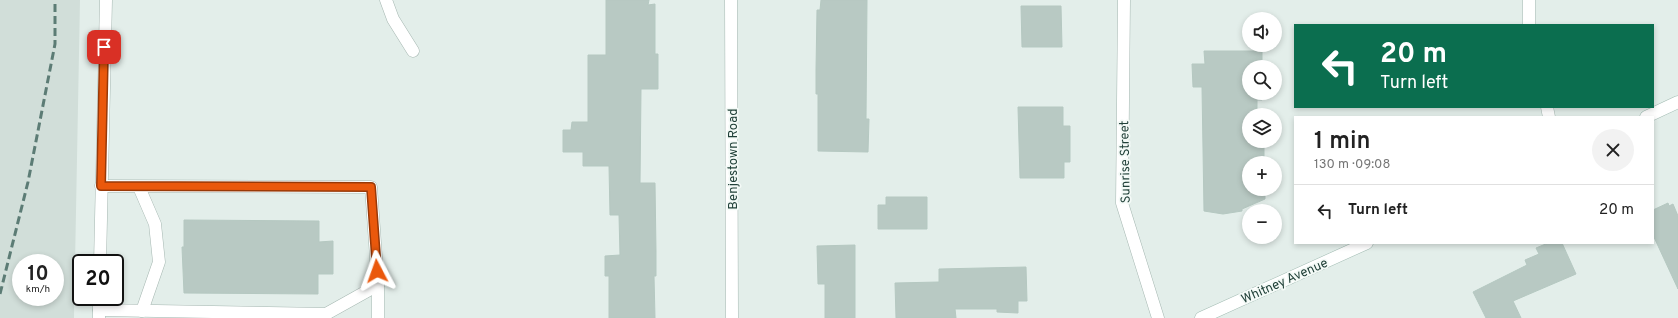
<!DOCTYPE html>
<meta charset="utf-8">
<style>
:root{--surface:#fff;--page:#f2f2f2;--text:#222;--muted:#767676;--line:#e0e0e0}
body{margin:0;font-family:Overpass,sans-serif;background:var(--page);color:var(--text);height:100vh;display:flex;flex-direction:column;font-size:15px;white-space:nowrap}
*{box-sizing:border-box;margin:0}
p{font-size:13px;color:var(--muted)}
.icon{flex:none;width:22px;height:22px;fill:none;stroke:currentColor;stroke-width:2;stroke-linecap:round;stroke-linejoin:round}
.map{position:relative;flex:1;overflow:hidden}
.panel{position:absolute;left:1294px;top:116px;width:360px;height:128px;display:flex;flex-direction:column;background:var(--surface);border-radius:0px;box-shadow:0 2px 6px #0003}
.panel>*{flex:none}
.guide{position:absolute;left:1294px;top:24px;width:360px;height:84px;border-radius:0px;box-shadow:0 2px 6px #0003;background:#0b6e4f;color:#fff;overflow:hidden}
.tools{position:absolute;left:1242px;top:12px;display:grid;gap:8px}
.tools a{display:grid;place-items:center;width:40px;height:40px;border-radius:50%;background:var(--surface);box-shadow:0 2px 6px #0003;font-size:20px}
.speed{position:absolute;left:12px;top:254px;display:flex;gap:8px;font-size:20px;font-weight:700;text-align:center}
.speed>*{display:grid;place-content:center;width:52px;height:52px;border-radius:50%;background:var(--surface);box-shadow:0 2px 6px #0003;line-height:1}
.speed small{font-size:10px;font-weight:400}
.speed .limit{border:2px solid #111;border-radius:6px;background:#fff;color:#111}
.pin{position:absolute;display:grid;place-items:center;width:34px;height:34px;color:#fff;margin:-17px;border-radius:8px;box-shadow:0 2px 6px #0006}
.me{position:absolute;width:44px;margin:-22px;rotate:356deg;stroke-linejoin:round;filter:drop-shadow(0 0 3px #0008)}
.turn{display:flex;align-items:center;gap:14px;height:84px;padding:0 20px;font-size:18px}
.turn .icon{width:52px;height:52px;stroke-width:2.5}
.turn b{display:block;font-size:28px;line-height:34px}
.round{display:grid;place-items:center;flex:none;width:42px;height:42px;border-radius:21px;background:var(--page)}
.headline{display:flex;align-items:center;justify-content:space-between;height:68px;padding:0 20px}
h1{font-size:24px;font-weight:600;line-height:30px}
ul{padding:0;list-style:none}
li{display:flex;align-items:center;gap:12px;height:52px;padding:0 20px;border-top:1px solid var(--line)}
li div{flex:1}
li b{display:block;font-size:15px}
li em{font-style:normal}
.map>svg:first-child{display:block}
.built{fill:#d1ded9;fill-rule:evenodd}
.building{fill:#b8c9c3;stroke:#b5c8c1}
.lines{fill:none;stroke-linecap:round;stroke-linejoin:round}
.lane-casing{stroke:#a5b7b1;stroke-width:13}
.street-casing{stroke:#a5b7b1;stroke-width:13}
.secondary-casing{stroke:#a1bbb2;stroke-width:13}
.lane{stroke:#fff;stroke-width:12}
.street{stroke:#fff;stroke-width:12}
.secondary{stroke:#fff;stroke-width:12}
.rail{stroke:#5c7c75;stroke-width:3;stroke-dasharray:8 4;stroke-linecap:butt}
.route-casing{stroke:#983908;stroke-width:10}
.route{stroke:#ea580c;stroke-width:7}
.labels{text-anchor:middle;stroke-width:3.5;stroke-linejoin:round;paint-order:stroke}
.street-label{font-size:13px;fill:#214139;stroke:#f4faf7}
</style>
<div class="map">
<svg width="1678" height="318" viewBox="0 0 1678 318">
<rect width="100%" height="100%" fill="#e3eeea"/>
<path class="built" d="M0,0H80L74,318H0ZM21,263H55V297H21Z"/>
<g class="building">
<path d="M606,0H649L648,5L655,4V54H658V89H641L640,183H655L656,252V276H654L655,318H609V276H605V256L620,255L619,215H610L609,166H583V152H563V130H571L572,122H588V55H606Z"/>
<path d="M821,0H867L866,119H869L868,152L818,151V94H816V70L817,10H820Z"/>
<path d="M1021,6H1061L1062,47H1022Z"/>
<path d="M1204,51H1262V67H1249V93H1262V100H1257V115H1249V141H1257V145H1264V163H1249V189H1265V199L1242,209V211L1223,214L1204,211L1202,87H1193L1192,64H1205Z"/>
<path d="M1018,107H1063V126H1070V162H1064V178H1020Z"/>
<path d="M886,197H927V229H878V205H886Z"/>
<path d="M1668,203L1669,206L1673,204L1678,216V289L1653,235V210Z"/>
<path d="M184,220L319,221V242L333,241V274H318V294L184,293L182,247H184Z"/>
<path d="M1548,243H1562L1576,274L1513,301L1521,318H1486L1473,292L1527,265L1525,260L1539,254L1536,248Z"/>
<path d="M855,245V318H825V284H818L817,246Z"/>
<path d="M1026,267L1027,301H1018V313L997,312V309H955L956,318H896L895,283L939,282V269Z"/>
</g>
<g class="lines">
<defs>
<g id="lane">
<path d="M101,186L371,187L378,285V318"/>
<path d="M139,187L155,224L159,262L142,311"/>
<path d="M99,310L326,314L378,285"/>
</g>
<g id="street">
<path d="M386,0L393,19L413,51"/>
<path d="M731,0L732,318"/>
<path d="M1124,0L1122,203L1158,318"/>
<path d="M1529,25V0"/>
<path d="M1547,107L1549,117"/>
<path d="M100,263L106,0"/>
<path d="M99,318V297"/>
</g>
<g id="secondary">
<path d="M1646,117L1678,102"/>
<path d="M1201,318L1367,243"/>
</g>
</defs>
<use href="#lane" class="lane-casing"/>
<use href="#street" class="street-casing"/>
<use href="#secondary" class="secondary-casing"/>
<use href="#lane" class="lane"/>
<use href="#street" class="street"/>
<use href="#secondary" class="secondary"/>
<path class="rail" d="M0,294L28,182L55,44V0"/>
</g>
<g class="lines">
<defs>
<path id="route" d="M104,47L101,186L371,187L377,271"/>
</defs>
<use href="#route" class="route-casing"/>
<use href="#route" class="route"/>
</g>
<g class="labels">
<g class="street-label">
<text transform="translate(732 159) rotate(-90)" y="5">Benjestown Road</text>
<text transform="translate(1124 162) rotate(-91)" y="5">Sunrise Street</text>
<text transform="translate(1284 280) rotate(-24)" y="5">Whitney Avenue</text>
</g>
</g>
</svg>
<div class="tools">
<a><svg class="icon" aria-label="sound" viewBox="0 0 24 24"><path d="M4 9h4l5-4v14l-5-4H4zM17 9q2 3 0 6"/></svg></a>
<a><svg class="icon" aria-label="search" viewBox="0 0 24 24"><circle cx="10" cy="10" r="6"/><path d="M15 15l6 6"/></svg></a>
<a><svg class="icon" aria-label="layers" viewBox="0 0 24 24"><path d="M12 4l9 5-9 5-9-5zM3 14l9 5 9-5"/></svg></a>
<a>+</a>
<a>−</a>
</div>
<div class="speed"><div>10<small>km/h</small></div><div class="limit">20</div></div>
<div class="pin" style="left:104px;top:47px;background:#d93025"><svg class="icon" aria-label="arrive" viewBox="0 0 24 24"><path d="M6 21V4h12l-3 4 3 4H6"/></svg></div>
<svg class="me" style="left:377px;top:271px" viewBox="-20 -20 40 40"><path d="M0-17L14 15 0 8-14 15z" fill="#ea580c" stroke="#fff" stroke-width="4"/></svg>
<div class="guide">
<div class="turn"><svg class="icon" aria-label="left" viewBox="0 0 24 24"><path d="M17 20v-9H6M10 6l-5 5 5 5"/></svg><div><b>20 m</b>Turn left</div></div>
</div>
<section class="panel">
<div class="headline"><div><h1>1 min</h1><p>130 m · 09:08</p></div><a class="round"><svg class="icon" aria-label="close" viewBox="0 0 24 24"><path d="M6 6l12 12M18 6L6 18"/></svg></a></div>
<ul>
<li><svg class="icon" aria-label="left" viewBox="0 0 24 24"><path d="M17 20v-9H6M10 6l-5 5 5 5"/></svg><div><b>Turn left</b></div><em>20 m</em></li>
</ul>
</section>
</div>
